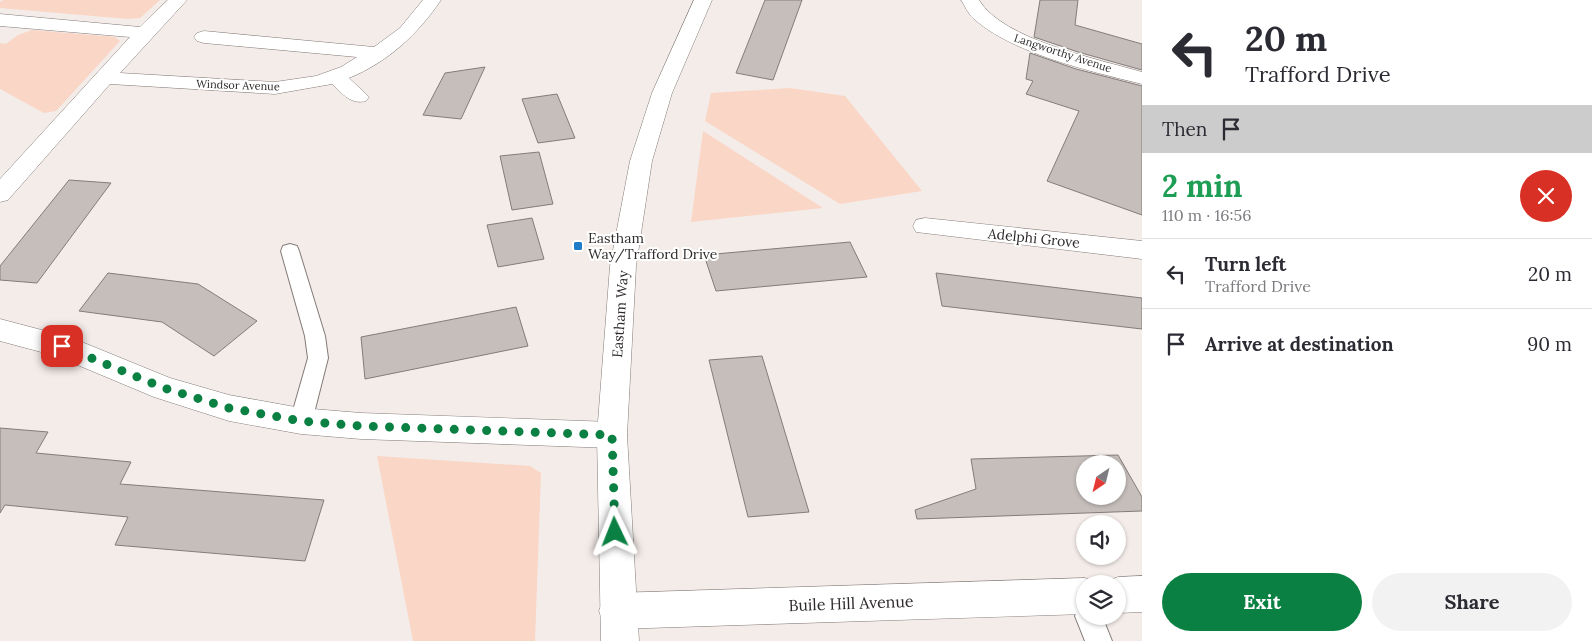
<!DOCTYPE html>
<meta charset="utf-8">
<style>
:root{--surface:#fff;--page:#f2f2f3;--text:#2b2b33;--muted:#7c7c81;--line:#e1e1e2;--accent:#0b8043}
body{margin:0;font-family:Lora,serif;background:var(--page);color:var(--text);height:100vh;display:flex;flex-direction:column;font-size:19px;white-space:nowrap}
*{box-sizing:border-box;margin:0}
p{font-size:16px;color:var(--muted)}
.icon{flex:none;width:28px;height:28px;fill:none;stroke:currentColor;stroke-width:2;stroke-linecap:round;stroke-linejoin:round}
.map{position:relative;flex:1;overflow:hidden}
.panel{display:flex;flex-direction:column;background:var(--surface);width:450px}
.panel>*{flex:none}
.hud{background:#fff;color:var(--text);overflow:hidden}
.needle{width:32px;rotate:215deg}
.buttons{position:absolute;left:1076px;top:455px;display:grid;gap:10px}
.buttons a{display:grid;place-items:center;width:50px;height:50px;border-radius:50%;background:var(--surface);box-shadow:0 1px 4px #0004;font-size:25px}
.pin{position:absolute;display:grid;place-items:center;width:42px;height:42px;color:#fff;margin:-21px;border-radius:10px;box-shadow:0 2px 8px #0006}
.me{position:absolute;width:55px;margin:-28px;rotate:358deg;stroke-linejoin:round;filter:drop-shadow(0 0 4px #0008)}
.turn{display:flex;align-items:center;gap:18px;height:105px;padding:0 20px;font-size:22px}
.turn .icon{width:65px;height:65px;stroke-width:2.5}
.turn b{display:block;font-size:35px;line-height:42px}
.then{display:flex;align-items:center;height:48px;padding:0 20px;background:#0003;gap:10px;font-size:19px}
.round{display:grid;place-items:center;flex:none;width:52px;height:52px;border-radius:26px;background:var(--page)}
.headline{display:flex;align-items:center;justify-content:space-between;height:85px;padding:0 20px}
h1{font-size:30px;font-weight:700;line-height:38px;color:#1e9e55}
.action{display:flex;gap:10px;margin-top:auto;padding:10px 20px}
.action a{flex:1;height:58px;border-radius:30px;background:var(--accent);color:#fff;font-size:20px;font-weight:700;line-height:58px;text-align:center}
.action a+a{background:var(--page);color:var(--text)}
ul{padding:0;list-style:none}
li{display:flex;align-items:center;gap:15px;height:70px;padding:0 20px;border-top:1px solid var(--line)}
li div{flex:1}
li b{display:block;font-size:19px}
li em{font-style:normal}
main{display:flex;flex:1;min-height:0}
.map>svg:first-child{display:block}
.green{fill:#fad6c7}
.building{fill:#c5bebb;stroke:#837c79;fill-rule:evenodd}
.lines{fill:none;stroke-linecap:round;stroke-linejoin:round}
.service-casing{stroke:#827b78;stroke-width:2}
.minor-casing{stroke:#827b78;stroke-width:1}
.tertiary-casing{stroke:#827b78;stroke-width:1}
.service{fill:#fff;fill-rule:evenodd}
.minor{fill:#fff;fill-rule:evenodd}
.tertiary{fill:#fff;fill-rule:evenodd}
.route{stroke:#0b8043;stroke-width:9;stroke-dasharray:0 16.2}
.poi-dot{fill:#1f7cc9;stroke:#fff;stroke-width:2}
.labels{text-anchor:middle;stroke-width:4;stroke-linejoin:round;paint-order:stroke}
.far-street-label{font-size:11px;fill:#2d2a29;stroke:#fff}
.poi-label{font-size:14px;fill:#2d2a29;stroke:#fff;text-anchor:start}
.street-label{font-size:14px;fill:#2d2a29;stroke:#fff}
.near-street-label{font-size:16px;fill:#2d2a29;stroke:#fff}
</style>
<main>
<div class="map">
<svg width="1142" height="641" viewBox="0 0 1142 641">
<rect width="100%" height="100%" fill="#f4ece9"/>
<g class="green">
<path d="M3,0H160L140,18L128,19L0,8V2Z"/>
<path d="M32,30L115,37L120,41L56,111L44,113L0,89V43L6,44L18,35Z"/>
<path d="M790,88L845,96L922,191L840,204L705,121L711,93Z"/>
<path d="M703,131L823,208L691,222Z"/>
<path d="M377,456L530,466L541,473L535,641H413Z"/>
</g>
<g class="building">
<path d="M765,0H802L773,80L736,73Z"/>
<path d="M1040,0H1078L1075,25L1142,44V70L1078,52L1034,37Z"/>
<path d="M1030,53L1076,69L1142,86V215L1047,181L1079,111L1026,94L1033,81L1026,79Z"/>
<path d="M485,67L461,119L423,115L445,73Z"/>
<path d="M557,94L575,138L538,143L522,99Z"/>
<path d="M539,152L553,204L512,210L500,156Z"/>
<path d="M69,180L111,183L37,283L0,280V266Z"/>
<path d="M532,218L544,259L498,267L487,225Z"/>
<path d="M850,242L867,277L716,291L704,255Z"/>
<path d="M108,273L198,284L257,321L214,356L162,322L79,311Z"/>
<path d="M936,273L1142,298V329L942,306Z"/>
<path d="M516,307L528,346L365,379L361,337Z"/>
<path d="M762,356L796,469L809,512L748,517L709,360Z"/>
<path d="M0,428L48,432L36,453L131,462L120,484L324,500L305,561L115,545L128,517L5,505L0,513Z"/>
<path d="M1118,455L1142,497V511L917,519L915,510L976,489L971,459ZM1085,464H1118V496H1085Z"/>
</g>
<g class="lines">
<defs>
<g id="service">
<path d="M290,244L297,246L299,251L325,336L328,358L312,421L309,428L301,430L293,428L290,421L308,358L305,336L281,251L283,246Z"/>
<path d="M1085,604V616H1102L1112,641H1085L1075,616L1079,607Z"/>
</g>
<g id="minor">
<path d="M168,0H187L120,73L275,82L316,76L341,67L357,57L204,43L197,41L194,37L197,33L204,31L374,47L400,28L423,0H441C418,34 388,62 349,78L369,97L366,101C351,105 343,94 332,84L275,94L110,84L8,200L0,202V179L130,37L0,26V14L140,27Z"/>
<path d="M961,0H979C1003,40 1098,59 1142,72V84C1092,72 1012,53 974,19C968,14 965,6 961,0Z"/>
<path d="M925,218L1142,241V259L916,232L913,226L916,220Z"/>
<path d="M0,319L72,338L170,378L229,395L301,408L361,413L612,422L623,426L627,435L623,444L612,448L361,439L301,434L229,421L154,397L56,356L0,341Z"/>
<path d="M1142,576V612L1118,613V584L1105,582L1118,577Z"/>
<path d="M1085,578L1098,584H1085V614L617,629L604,624L599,611L604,598L617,593Z"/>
</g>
<path id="tertiary" d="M694,0H712L672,93L652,161L636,266L627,435L639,641H601L597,435L610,266L630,161L652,93Z"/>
</defs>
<use href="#service" class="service-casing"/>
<use href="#minor" class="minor-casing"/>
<use href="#tertiary" class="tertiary-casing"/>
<use href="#service" class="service"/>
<use href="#minor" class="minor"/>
<use href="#tertiary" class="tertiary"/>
</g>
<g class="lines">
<path class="route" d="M62,346L164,388L229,408L301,421L361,426L612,435L615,532"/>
</g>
<rect class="poi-dot" x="573" y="241" width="10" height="10" rx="2.5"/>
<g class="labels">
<g class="far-street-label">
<text transform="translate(1063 53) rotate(18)" y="4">Langworthy Avenue</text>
<text transform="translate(238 85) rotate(2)" y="4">Windsor Avenue</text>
</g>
<g class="poi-label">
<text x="588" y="243">Eastham<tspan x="588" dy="16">Way/Trafford Drive</tspan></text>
</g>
<g class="street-label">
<text transform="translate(1034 238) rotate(6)" y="5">Adelphi Grove</text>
<text transform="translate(620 314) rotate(-86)" y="5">Eastham Way</text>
</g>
<g class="near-street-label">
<text transform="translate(851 603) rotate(-2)" y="6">Buile Hill Avenue</text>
</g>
</g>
</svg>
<div class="buttons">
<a><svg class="needle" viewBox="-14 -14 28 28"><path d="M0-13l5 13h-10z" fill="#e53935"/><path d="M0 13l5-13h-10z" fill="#7c7c81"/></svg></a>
<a><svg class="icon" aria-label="sound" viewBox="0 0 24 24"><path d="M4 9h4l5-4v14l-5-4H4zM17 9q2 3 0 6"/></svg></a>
<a><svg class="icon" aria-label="layers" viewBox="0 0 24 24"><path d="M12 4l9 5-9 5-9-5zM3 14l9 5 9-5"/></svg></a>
</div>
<div class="pin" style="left:62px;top:346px;background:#d93025"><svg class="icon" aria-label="arrive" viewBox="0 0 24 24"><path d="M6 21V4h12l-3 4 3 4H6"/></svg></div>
<svg class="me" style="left:615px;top:532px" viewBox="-20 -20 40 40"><path d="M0-17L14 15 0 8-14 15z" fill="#0b8043" stroke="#fff" stroke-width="4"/></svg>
</div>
<section class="panel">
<div class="hud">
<div class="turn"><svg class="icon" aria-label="left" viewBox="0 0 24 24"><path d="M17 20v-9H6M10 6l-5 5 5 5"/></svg><div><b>20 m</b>Trafford Drive</div></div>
<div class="then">Then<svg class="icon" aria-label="arrive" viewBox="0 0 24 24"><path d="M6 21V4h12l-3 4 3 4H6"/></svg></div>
</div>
<div class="headline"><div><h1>2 min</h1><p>110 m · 16:56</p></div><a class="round" style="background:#d93025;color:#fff"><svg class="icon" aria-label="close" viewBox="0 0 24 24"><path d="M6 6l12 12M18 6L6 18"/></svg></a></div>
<ul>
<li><svg class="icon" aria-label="left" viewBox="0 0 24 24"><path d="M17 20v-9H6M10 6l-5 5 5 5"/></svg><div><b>Turn left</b><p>Trafford Drive</p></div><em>20 m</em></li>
<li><svg class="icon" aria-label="arrive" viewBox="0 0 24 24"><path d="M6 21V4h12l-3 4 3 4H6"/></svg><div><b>Arrive at destination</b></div><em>90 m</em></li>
</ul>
<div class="action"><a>Exit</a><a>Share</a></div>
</section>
</main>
